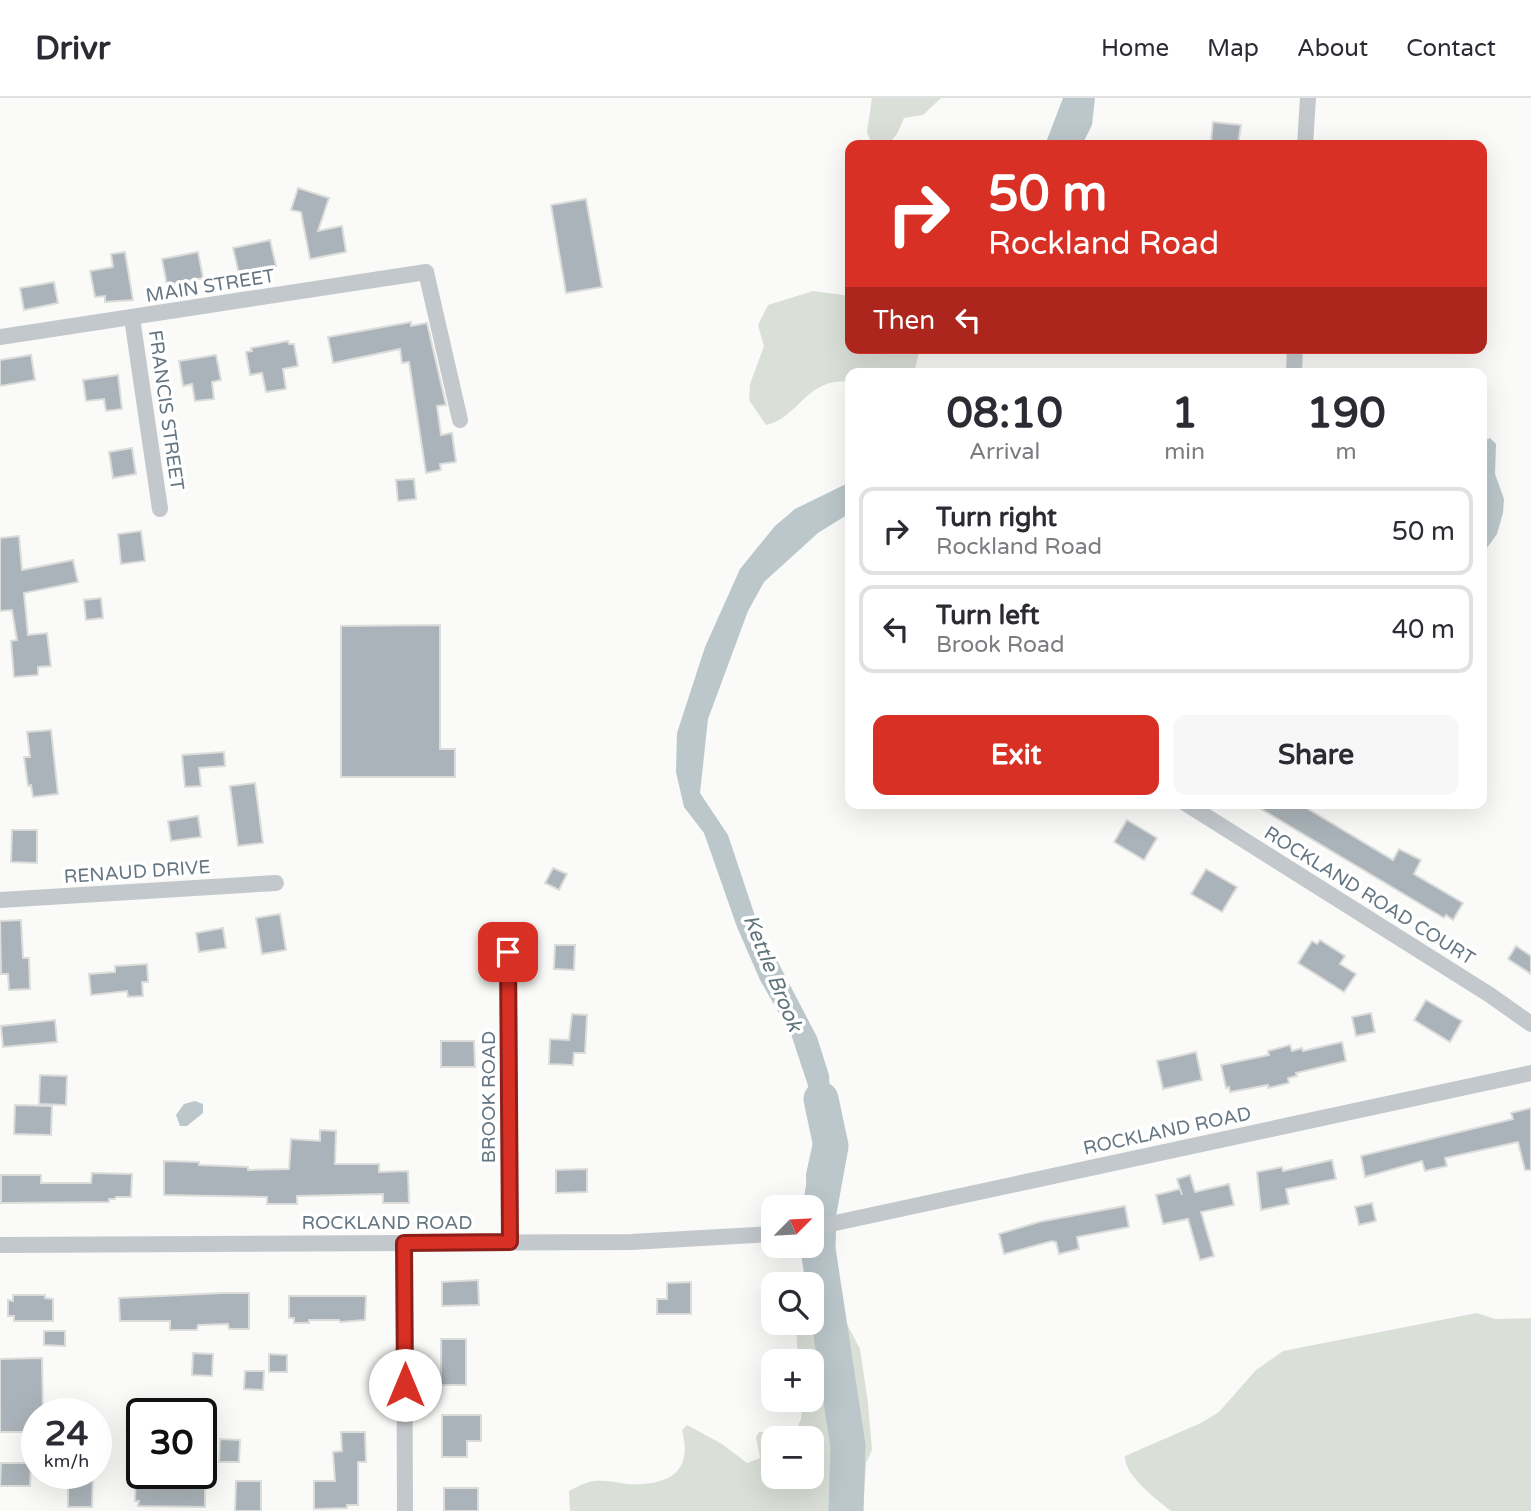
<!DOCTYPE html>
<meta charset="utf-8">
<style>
:root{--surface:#fff;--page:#f7f7f7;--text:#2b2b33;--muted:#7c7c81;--line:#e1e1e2;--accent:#d93025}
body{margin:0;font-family:"Varela Round",sans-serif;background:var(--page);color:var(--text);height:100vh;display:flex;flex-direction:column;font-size:26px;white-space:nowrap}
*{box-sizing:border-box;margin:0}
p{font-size:23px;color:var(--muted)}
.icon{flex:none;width:38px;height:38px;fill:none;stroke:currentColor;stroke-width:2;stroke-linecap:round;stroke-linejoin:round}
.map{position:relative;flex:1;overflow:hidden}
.details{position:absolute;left:845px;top:270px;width:642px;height:441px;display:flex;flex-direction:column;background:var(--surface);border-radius:14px;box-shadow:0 7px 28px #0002}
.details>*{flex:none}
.top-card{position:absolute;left:845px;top:42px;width:642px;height:214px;border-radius:14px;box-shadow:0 7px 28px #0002;background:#d93025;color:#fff;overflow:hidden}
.needle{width:46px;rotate:66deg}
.controls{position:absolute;left:761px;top:1097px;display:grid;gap:14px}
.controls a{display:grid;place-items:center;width:63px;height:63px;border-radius:14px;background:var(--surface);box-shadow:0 7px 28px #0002;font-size:35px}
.speed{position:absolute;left:21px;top:1300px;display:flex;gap:14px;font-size:35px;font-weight:700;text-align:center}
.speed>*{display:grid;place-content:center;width:91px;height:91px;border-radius:50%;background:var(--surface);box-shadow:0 7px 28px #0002;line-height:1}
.speed small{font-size:18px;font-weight:400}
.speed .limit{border:4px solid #111;border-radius:10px;background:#fff;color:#111}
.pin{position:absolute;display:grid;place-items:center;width:60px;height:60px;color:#fff;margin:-30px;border-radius:14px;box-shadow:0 4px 10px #0006}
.me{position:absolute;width:77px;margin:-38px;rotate:0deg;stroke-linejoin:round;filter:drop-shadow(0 0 5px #0008)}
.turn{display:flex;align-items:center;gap:24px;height:147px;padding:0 28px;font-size:32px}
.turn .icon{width:91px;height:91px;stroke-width:2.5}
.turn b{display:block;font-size:49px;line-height:60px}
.then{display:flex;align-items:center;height:66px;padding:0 28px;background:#0003;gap:14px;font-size:26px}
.eta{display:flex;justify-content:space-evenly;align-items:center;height:119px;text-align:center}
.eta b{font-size:42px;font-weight:700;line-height:49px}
.button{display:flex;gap:14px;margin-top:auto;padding:14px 28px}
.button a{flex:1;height:80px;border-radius:14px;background:var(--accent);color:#fff;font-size:28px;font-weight:700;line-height:80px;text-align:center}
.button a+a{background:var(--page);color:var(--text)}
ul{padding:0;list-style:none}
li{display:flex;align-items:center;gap:21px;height:88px;margin:0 14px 10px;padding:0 14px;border:4px solid var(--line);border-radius:14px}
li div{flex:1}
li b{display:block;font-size:26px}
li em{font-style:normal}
header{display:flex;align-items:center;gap:42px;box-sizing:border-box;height:98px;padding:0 35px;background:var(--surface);border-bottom:2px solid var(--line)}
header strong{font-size:33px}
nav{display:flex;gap:38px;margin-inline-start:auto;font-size:24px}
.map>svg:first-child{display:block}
.green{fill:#dadfd7}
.water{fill:#bbc7cb}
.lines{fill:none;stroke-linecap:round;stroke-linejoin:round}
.river{stroke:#bbc7cb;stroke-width:35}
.building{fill:#aab3b9;stroke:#dcdcda;stroke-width:2}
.minor{stroke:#c3c8cc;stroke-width:16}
.route-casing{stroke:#8d1f18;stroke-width:18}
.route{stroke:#d93025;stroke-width:12}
.labels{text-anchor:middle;stroke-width:7;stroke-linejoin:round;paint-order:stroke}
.street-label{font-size:19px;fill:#657683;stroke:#fff}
.water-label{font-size:21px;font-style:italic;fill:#60757c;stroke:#fff}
</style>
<header>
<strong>Drivr</strong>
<nav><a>Home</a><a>Map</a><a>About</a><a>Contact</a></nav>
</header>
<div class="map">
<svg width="1531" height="1413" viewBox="0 0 1531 1413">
<rect width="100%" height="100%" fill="#fafaf8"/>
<g class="green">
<path d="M872,0H941L923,17L904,20C896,39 894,47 872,47L867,34Z"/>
<path d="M813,193L850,198V250H920L914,275H850V284C807,278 799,320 766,327L749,302L750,286L764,248L758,227L768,207Z"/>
<path d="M827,1167L829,1192L860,1251L868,1305L872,1352L866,1365L863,1413H570L569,1393C577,1389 584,1385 594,1383C610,1381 626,1388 642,1386C678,1384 691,1366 682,1332L687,1327L722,1346L747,1365L760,1360L756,1339L759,1334H768L777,1340H774V1379H812V1340H793L801,1321L803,1302H812V1264L798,1263L796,1225H812V1186H805L808,1169Z"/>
<path d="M1477,1215L1495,1221L1531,1220V1413H1171C1157,1402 1123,1376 1125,1358L1201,1325L1219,1314L1256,1272L1283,1253Z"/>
</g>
<g class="water">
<path d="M1063,0H1095L1092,27L1082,47H1045Z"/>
<path d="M1490,340L1496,346L1495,376L1504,401L1503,415L1497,436L1482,457V344Z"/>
<path d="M850,384V415L818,435L764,484L748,513L708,621L700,695L728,737L757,824L817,939L829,977L832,1042L820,1106L821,1142L827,1167L808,1169L810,1148H812V1110L807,1109L806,1076L813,1044L815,1009L791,936L760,882L737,829L704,735L684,709L676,674L677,635L705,549L740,471L775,428L795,411Z"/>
<path d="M195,1003L203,1006V1015L187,1028H180L176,1017L184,1006Z"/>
</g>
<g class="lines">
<path class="river" d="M821,1001L831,1048L819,1114L818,1151L848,1348L846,1413"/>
</g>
<g class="building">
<path d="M1213,24L1241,27L1238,47H1213L1214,43L1211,42Z"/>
<path d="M298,90L329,100L318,133L342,128L346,154L310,161L301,114L291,112Z"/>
<path d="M586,101L602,189L566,195L551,107Z"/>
<path d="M270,142L276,168L239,176L233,150Z"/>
<path d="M125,154L133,202L105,204V198L95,199L90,173L113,169L111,156Z"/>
<path d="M198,154L203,180L167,187L162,161Z"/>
<path d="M54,184L58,205L24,212L20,190Z"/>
<path d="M411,224V228L427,225L446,307L437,308L441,337L452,335L456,364L440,366L441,372L426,375L409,264L402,265L400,251L333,265L328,239Z"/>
<path d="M288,243L289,246H294L298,268L283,271L286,291L266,294L262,275L250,277L246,254L252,253L251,250Z"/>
<path d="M31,257L35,282L0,288V262Z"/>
<path d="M216,257L221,282L212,284L214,301L195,303L192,286L183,288L179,263Z"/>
<path d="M118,277L122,311L106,313L104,301L86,303L83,282Z"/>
<path d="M132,350L136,376L113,380L109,354Z"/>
<path d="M414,381L416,401L398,403L396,382Z"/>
<path d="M141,433L145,463L121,466L118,436Z"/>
<path d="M19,438L22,472L73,462L78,484L24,495L28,537L47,535L51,568L38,569V577L14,579L11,543L17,542L12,512L0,513V440Z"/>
<path d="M101,500L103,520L86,522L84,502Z"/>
<path d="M440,527V651H455V679H341V528Z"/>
<path d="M51,632L58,696L33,699L31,687L28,688L24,659H30L27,634Z"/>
<path d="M224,654L225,668L199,670L201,688L185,689L182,657Z"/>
<path d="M255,685L263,745L238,748L230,688Z"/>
<path d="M1251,705H1298L1393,762L1399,751L1421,762L1414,776L1463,805L1453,822L1446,817L1444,820Z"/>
<path d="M198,718L201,739L171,743L168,723Z"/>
<path d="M1127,722L1157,740L1144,762L1114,744Z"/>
<path d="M12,732H37V765L11,764Z"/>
<path d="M553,770L567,776L559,792L545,785Z"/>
<path d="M1206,771L1237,789L1222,814L1191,796Z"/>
<path d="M280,816L286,852L262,856L256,820Z"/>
<path d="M21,822L23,860H29L30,891L9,892L8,876H1L0,823Z"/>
<path d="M223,830L226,850L199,854L196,835Z"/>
<path d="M1320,842L1345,858L1340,866L1356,876L1344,894L1298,865L1312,843L1317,846Z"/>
<path d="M555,847H575L574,872L554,871Z"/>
<path d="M1516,848L1531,858V876L1508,861Z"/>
<path d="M147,866L148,884H142L143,898L128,899L127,893L91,897L89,876L115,874V868Z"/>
<path d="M1426,902L1462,923L1450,944L1414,922Z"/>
<path d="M1371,915L1375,934L1356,938L1352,919Z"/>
<path d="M572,916L587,917L585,955H574L573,967L549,966L550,941L569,942Z"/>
<path d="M55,922L57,944L3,949L1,928Z"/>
<path d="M441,943H474L475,969H441Z"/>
<path d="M1342,944L1346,963L1296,975L1297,978L1288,980L1289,985L1268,990V987L1230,994L1229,989L1226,990L1221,967L1269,957L1268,953L1290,947L1292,953L1302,950L1303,953Z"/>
<path d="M1196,954L1202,982L1163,991L1157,963Z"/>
<path d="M40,977L67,978L66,1007L39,1006Z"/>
<path d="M15,1007L52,1008L51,1037L14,1036Z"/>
<path d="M1531,1010V1072H1525L1518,1044L1445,1060L1447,1068L1425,1073L1422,1063L1365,1079L1361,1058L1513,1021L1511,1015Z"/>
<path d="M320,1032L336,1033L335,1066H379V1074L408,1073L409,1105H383V1096L297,1098V1106H267V1099L164,1097V1063L199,1064V1067L248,1069V1072L289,1071L291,1041L320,1043Z"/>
<path d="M1332,1062L1336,1081L1286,1091L1289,1106L1261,1112L1257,1074L1282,1069L1283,1073Z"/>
<path d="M587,1071V1094L556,1095V1072Z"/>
<path d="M92,1075L132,1076L131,1099H116L115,1101H109V1104L1,1105V1077H41V1085H91Z"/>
<path d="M1190,1077L1195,1094L1229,1086L1234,1107L1201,1114L1214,1158L1200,1162L1188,1121L1163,1126L1156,1097L1180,1091L1182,1097L1177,1081Z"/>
<path d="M1372,1105L1376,1123L1359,1127L1355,1109Z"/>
<path d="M1125,1108L1129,1129L1077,1139L1079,1151L1059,1156L1056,1144L1052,1143L1004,1156L999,1136L1039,1124Z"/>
<path d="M478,1182L479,1207L442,1208V1184Z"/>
<path d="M691,1184V1216H657V1201H667V1185Z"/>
<path d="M224,1195H249V1231H229L228,1226L198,1227L197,1232H170V1223H120L119,1200Z"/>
<path d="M13,1197H45V1200L53,1201V1223H14V1218H8V1202L13,1203Z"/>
<path d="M289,1198H366L365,1222L340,1224L339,1222H309V1225H294V1220H289Z"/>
<path d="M44,1233H65V1248L44,1247Z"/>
<rect x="441" y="1241" width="25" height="46"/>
<path d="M193,1255L213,1256L212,1278L192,1277Z"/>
<path d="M269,1256L287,1257V1274H269Z"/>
<path d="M42,1260L43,1316H37V1334H0V1261Z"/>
<path d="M245,1273H264L263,1292L244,1291Z"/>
<path d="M442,1317H481V1343H467V1359H442Z"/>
<path d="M341,1334H365L366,1364H358V1407H347V1410L314,1411V1383H335L333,1354L342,1353Z"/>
<path d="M220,1341L240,1342L239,1364H219Z"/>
<path d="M1,1365H31L30,1388H0Z"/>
<path d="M78,1376H93L92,1409H68V1379H78Z"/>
<path d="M136,1376H160L159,1386H205V1409L138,1408L139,1403H135Z"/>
<path d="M236,1383H261V1413H235Z"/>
<rect x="444" y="1390" width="34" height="23"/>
</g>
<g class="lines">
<g class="minor">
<path d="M1305,47L1308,0"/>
<path d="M132,220L160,411"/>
<path d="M0,239L426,174L460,322"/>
<path d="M1294,275L1295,250"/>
<path d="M1185,705L1490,897L1531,926"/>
<path d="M0,802L276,785"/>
<path d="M508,854L510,1144"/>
<path d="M812,1130L1531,975"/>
<path d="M404,1145L405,1413"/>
<path d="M0,1147L631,1144L774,1136"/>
</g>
</g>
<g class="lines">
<defs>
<path id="route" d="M405,1287L404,1145L510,1144L508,854"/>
</defs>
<use href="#route" class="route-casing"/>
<use href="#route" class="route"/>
</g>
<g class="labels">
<g class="street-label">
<text transform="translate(210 187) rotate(-9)" y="7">MAIN STREET</text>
<text transform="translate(167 312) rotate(82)" y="7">FRANCIS STREET</text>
<text transform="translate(137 773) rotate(-4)" y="7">RENAUD DRIVE</text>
<text transform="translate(1370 797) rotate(32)" y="7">ROCKLAND ROAD COURT</text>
<text transform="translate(488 999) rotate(-90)" y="7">BROOK ROAD</text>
<text transform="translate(1167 1032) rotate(-12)" y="7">ROCKLAND ROAD</text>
<text x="387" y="1131">ROCKLAND ROAD</text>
</g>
<g class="water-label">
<text transform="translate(773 875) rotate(68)" y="7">Kettle Brook</text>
</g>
</g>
</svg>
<div class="controls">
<a><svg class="needle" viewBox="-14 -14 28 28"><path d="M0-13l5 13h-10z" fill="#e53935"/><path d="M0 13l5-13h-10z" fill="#7c7c81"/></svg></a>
<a><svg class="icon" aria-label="search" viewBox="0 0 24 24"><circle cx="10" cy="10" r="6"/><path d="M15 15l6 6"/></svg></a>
<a>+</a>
<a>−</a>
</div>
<div class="speed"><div>24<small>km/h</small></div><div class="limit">30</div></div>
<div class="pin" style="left:508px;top:854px;background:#d93025"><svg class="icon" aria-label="arrive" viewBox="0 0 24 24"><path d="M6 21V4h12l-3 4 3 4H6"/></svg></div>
<svg class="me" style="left:405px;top:1287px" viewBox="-20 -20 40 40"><circle r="19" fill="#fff"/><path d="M0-13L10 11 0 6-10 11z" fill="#d93025"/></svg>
<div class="top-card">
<div class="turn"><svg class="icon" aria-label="right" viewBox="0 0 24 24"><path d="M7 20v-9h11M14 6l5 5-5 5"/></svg><div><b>50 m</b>Rockland Road</div></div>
<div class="then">Then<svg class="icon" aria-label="left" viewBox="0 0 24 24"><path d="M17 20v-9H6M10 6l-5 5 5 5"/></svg></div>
</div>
<section class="details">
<div class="eta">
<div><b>08:10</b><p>Arrival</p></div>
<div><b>1</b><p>min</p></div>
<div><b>190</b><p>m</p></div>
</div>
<ul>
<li><svg class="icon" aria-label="right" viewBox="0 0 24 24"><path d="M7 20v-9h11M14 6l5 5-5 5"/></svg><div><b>Turn right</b><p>Rockland Road</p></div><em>50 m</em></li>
<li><svg class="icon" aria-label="left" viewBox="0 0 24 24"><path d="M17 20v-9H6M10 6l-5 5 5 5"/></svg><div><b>Turn left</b><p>Brook Road</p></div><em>40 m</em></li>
</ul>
<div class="button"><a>Exit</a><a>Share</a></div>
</section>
</div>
